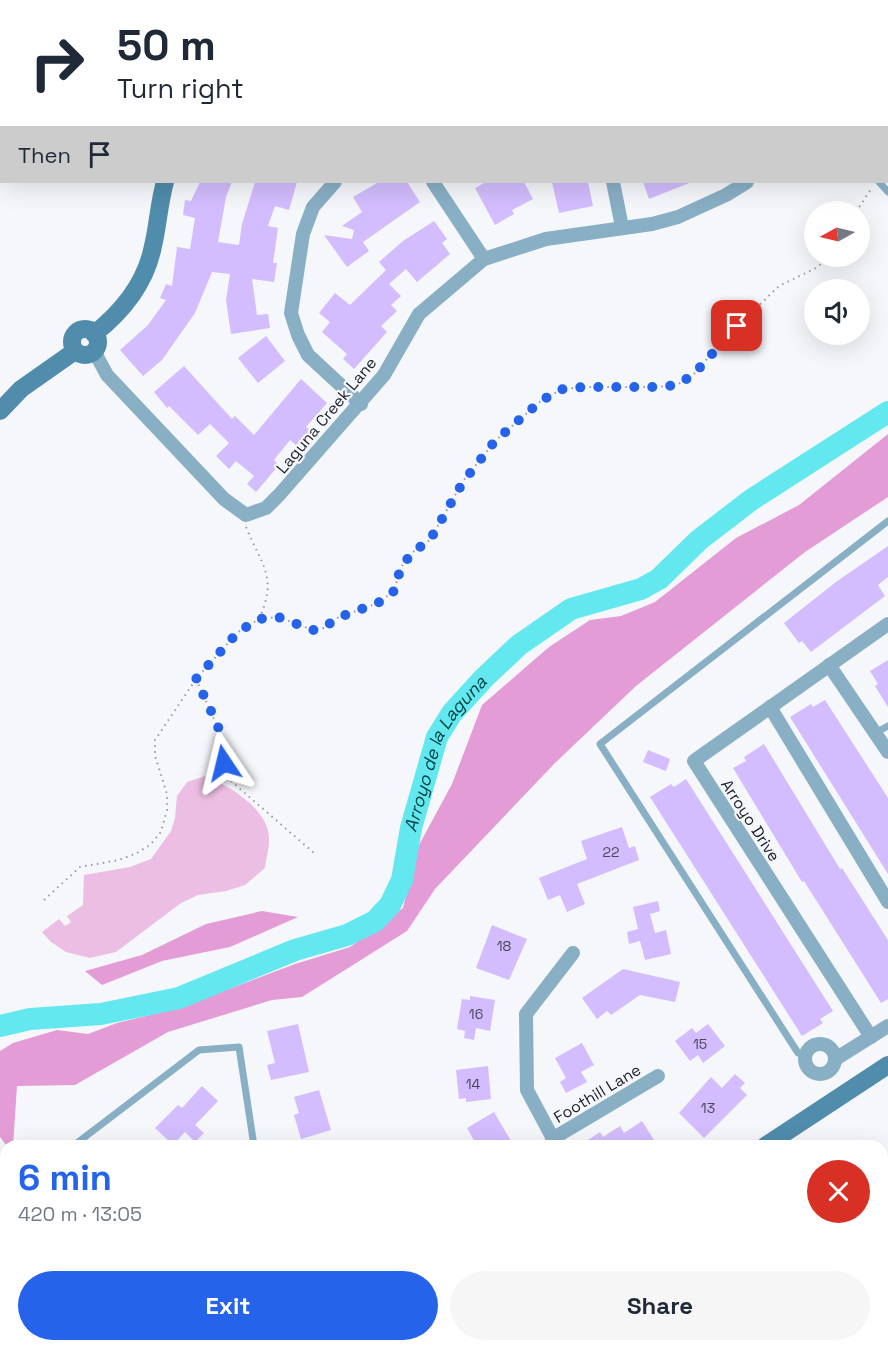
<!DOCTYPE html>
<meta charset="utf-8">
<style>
:root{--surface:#fff;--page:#f6f6f7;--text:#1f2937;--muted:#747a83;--accent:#2563eb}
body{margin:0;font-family:"Space Grotesk",sans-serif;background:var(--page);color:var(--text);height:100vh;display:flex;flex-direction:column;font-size:22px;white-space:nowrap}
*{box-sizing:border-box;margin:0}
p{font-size:20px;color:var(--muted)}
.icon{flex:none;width:33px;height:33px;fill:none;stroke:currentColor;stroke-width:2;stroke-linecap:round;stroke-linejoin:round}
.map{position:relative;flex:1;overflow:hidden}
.panel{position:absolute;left:0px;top:1140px;width:888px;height:212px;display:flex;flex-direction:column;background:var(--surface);border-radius:18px 18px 0 0;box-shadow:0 6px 24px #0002}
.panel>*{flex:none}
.hud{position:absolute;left:0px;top:0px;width:888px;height:183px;box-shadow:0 6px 24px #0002;background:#fff;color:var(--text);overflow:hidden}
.needle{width:39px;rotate:262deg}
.fabs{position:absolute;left:804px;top:201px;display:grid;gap:12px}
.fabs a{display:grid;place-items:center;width:66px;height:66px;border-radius:50%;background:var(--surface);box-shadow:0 6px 24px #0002;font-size:30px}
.pin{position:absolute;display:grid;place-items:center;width:51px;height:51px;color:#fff;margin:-26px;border-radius:12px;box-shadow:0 3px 9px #0006}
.me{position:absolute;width:66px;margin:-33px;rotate:350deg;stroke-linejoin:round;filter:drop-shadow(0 0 4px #0008)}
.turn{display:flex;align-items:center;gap:21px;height:126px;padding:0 18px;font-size:27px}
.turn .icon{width:78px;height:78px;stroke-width:2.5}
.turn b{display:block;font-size:42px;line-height:51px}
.then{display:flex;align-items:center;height:57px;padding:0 18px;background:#0003;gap:12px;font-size:22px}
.round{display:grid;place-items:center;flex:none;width:63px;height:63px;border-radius:32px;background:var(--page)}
.head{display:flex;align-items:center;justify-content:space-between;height:102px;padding:0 18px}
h1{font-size:36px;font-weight:800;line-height:45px;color:var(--accent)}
.cta{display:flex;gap:12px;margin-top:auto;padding:12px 18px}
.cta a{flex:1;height:69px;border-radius:36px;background:var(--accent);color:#fff;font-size:24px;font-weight:800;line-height:69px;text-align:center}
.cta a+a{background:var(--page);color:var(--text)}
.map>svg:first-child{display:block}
.green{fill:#ecbee3}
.forest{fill:#e49cd7}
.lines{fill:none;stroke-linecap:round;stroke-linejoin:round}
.river{stroke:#64e8ef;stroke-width:22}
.building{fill:#d3bdfe}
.path{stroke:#989ba0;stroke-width:2;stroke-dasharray:1.5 4.5;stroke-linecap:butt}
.lane{stroke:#89afc5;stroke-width:7}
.street{stroke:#89afc5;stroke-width:14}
.secondary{stroke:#508cab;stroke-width:18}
.highway{stroke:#255972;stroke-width:18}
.route{stroke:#2563eb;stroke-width:10;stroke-dasharray:0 18}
.labels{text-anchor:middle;stroke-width:4.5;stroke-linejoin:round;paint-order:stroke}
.number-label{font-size:14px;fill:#4a475d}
.street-label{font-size:16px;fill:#1c2027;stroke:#f5f7fb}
.water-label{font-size:18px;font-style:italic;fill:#044447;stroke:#f5f7fb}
</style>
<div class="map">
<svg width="888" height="1351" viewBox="0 0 888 1351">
<rect width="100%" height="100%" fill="#f5f7fb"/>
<path class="green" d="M205,776C230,786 270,810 269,840C269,849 266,859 265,868L245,885L226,891L198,895L181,903L116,952L90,958L66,952L51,942L42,932L59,919L65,926L71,922L67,916L83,905L84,875L130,867L151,859L171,831L175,818L177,796L187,782Z"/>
<g class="forest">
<path d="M888,434V497L805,552L636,686L555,763L435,889L407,931L302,997L272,1000L168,1032L75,1085L17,1086L13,1146H7L0,1137V1051L13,1043L57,1030L88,1034L117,1023L179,1008L295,964L350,947L403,908L419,845L452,784L482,705L549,647L590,620L621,616L655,602L736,538L799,505Z"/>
<path d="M262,911L298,917L230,947L162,961L102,985L85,971L142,955L206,924Z"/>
</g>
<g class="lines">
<path class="river" id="s1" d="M0,1026L30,1019L101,1014L179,998L295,950L347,935L375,921L390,905L402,880L411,828L437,737L452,713L484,678L519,645L571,609L641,589L659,579L699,540L751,500L888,412"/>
</g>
<g class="building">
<path d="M200,182H232L226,197L218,242L239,245L242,224L255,182H297L289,210L275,206L268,226L278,228L273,263H277L274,282L252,279L257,315L268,314L270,328L231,334L226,300L230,274L212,272L195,313L162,360L143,376L120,350L148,325L166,300L160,298L166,284L172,286L177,247L190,249L195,218L183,215L185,200L191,201Z"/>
<path d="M379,182H407L420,202L363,242L369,251L347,267L324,235L352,239L354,230L342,226L362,212L353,197Z"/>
<path d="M486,182H524L533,199L512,210L514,214L495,225L475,188Z"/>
<path d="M552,182H588L593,206L559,213Z"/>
<path d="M643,182H692L649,199Z"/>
<path d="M434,221L447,239L442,243L450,254L417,282L406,269L389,284L401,296L391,305L397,311L381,326L387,332L354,369L343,359L347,354L322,332L330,322L319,313L335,293L350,305L386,270L379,262L403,241Z"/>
<path d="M266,336L285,361L258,383L238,358Z"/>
<path d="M184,366L232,419L235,416L254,435L301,379L327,403L306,427L311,431L297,446L290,440L274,460L279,465L256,492L247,484L254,476L236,461L229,469L216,456L229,443L210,424L198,435L169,406L167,408L154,392Z"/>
<path d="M888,546V577L878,585L885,596L811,652L802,641L799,643L784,623L836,582Z"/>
<path d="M888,660V707L875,686L878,684L870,671Z"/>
<path d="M825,700L888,798V874L790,717L811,704L813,707Z"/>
<path d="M764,744L840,869L842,868L888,940V999L881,1003L804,881L802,882L733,768L746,761L744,757Z"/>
<path d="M648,750L670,759L666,771L643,762Z"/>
<path d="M686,779L833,1011L820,1019L823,1023L802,1036L650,797L671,784L674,787Z"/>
<path d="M622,827L629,848L635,846L639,860L577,884L585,904L567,912L560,895L548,900L539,878L587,859L581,841Z"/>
<path d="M658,901L660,911L650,914L655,933L666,930L671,954L645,960L640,941L629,944L627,932L638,929L633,907Z"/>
<path d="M492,925L527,939L509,980L476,968Z"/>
<path d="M623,969L680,982L675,1002L640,995L611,1015L607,1011L597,1019L582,998Z"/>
<path d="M470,996L495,1000L490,1031L476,1028L474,1040L464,1038L465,1031L457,1029L462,999L470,1000Z"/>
<path d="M298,1024L309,1072L271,1080L267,1065L275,1063L267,1031Z"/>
<path d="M708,1024L725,1046L703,1063L698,1055L690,1061L675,1041L692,1028L696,1033Z"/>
<path d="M582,1043L594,1065L581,1072L587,1082L566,1093L560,1082L566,1078L555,1058Z"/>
<path d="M488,1066L491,1099L466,1102V1098L459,1099L456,1070Z"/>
<path d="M735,1074L745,1083L740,1088L747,1095L704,1138L679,1113L711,1077L722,1088Z"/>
<path d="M202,1086L218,1101L195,1125L204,1133L195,1142L185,1132L173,1145L155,1128L178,1105L182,1108Z"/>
<path d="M319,1090L331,1130L301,1139L294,1115L299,1113L294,1097Z"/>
<path d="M494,1112L514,1146H477L467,1128Z"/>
<path d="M642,1121L654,1140L645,1146H579L600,1132L603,1137L620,1126L624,1133Z"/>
</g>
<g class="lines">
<g class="path">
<path d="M886,172L888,171"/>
<path d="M856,212L871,189"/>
<path d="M246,527C262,566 278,577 259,619"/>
<path d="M196,679L217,726L224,763L232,782L314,853"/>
<path d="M44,900L80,867L119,860L137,853L150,845L161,832L167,810V794L155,756V740L196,679L238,632L259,619L278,617L313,630L324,628L337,618L378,603L394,591L401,567L413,552L430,540L463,481L495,441L542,400L563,389L584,387H657L677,385L694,374L723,340L779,286L816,268L831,256"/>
</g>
<g class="lane">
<path d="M879,182L888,192"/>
<path d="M875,733L888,726"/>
<path d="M806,1056L798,1053L600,744L888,521"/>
<path d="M73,1146L199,1050L239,1047L254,1146"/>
<path d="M0,1228L6,1223"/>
<path d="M164,1351L171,1346"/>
</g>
<g class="street">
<path d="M696,2L697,0"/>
<path d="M886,62L888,60"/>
<path d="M335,182L313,207L303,234L291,313L298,335L308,355L361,404"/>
<path d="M433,182L484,259"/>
<path d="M613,182L622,227"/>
<path d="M94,351L107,375L224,499L246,515L266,508L279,495L384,375L419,314L484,259L546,239L652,224L678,217L726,195L747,182"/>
<path d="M829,665L888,752"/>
<path d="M770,707L888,902"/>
<path d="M871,1037L694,761L888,624"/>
<circle cx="820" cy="1059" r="15"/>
<path d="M837,1058L888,1026"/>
<path d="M552,1139L658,1076"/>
<path d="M557,1146L527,1090L526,1014L573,953"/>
<path d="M0,1266L6,1273"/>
<path d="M69,1346L74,1351"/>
<path d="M674,1346V1351"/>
</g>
<g class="secondary">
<path d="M336,2L338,0"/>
<circle cx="85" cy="342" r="13"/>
<path d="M94,334C122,312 146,282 153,246C158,225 159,203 165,182"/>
<path d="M0,411L21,389L75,351"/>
<path d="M765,1146L888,1065"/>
<path d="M0,1172L6,1180"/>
<path d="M141,1346L146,1351"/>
<path d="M442,1351L451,1346"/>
</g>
<g class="highway">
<path d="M28,2L29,0"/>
<path d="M55,2L56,0"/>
<path d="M0,32L2,30"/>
<path d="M0,70L2,68"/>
</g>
</g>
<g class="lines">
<path class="route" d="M224,763L218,726L196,679L238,632L259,619L278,617L313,630L324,628L337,618L378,603L394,591L401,567L413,552L430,540L463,482L495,441L542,400L563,389L584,387H657L677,385L694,374L737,326"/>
</g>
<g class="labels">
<g class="number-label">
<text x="611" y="857">22</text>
<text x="504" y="951">18</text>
<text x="476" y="1019">16</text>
<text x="700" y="1049">15</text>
<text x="473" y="1089">14</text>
<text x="708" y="1113">13</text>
</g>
<g class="street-label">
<text transform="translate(326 415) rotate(-50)" y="6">Laguna Creek Lane</text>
<text transform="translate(751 820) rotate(57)" y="6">Arroyo Drive</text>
<text transform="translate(597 1093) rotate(-31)" y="6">Foothill Lane</text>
</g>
<g class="water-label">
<text dy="6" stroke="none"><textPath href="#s1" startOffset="578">Arroyo de la Laguna</textPath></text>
</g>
</g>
</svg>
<div class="fabs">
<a><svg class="needle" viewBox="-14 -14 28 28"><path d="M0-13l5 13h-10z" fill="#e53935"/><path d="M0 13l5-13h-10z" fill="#747a83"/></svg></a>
<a><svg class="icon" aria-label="sound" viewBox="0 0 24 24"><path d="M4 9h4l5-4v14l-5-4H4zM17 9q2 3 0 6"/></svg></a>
</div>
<div class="pin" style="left:737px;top:326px;background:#d93025"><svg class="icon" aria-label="arrive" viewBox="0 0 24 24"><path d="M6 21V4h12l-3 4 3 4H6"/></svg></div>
<svg class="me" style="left:224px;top:763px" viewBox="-20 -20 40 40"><path d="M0-17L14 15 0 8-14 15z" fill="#2563eb" stroke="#fff" stroke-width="4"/></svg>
<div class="hud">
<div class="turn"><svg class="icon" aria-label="right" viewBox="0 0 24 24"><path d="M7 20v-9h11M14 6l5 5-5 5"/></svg><div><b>50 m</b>Turn right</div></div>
<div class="then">Then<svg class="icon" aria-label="arrive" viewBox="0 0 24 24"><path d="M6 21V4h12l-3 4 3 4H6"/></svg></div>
</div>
<section class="panel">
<div class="head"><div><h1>6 min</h1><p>420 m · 13:05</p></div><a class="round" style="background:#d93025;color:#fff"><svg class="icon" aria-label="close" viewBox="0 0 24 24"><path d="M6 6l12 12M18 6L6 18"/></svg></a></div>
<div class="cta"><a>Exit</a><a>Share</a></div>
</section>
</div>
